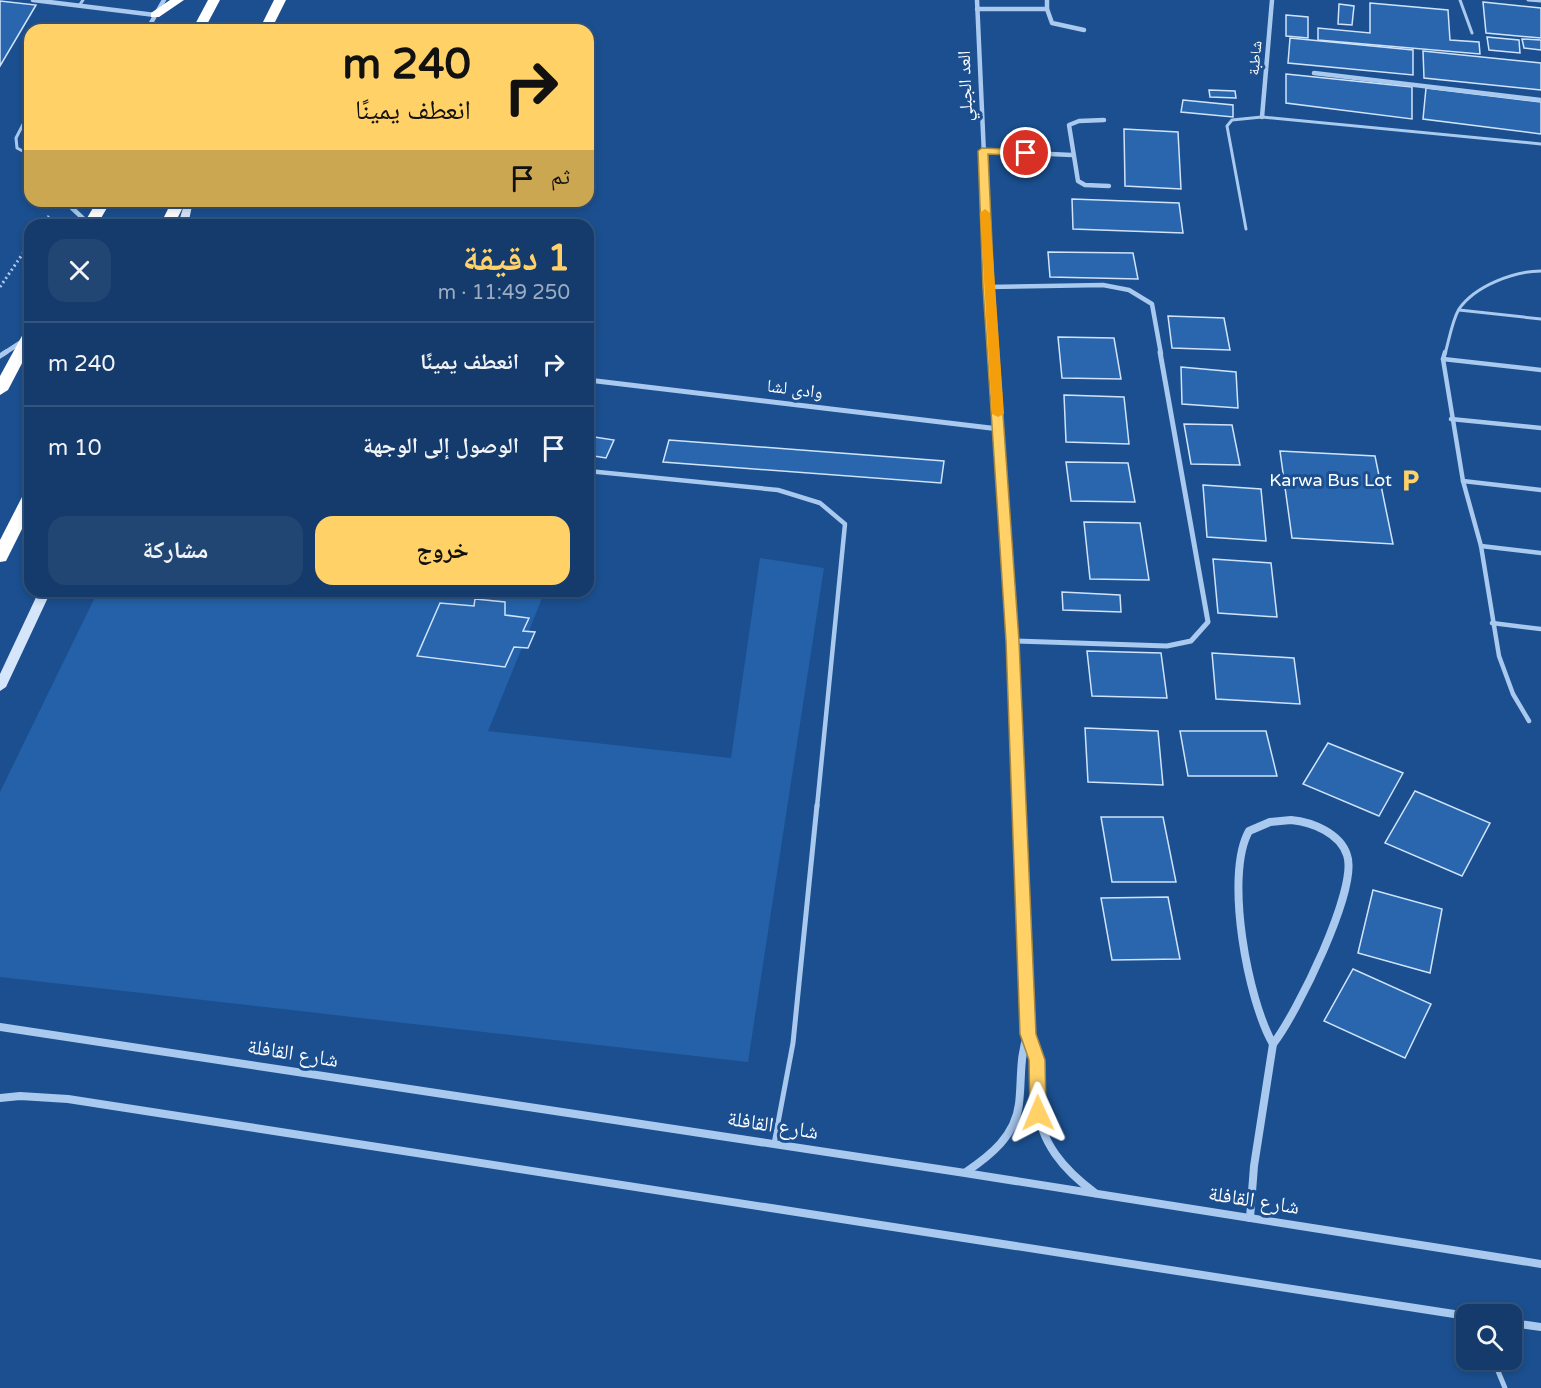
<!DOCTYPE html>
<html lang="ar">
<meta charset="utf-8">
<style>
:root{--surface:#143b6b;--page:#214673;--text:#f1f3f6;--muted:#9dadc1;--line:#33557e;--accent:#ffd166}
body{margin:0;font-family:"Varela Round","Noto Naskh Arabic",sans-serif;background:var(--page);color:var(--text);direction:rtl;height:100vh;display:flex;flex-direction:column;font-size:22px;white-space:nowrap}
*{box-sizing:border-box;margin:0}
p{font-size:20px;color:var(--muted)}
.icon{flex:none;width:33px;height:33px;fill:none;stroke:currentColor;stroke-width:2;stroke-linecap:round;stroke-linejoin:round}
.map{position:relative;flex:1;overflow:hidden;direction:ltr}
.drawer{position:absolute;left:24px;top:219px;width:570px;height:378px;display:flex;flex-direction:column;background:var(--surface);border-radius:18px;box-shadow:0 3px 9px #0003,0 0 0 2px var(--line);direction:rtl}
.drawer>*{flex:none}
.banner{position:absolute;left:24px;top:24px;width:570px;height:183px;border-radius:18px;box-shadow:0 3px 9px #0003,0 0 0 2px var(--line);direction:rtl;background:#ffd166;color:#111;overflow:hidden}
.controls{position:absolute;left:1456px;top:1304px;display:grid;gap:12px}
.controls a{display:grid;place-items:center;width:66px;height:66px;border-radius:12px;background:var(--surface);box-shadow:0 3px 9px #0003,0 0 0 2px var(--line);font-size:30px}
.pin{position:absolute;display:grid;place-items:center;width:51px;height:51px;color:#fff;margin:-26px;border:3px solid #fff;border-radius:50%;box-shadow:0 2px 6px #0007}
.me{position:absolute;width:66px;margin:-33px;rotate:359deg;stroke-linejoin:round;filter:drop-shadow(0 0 4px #0008)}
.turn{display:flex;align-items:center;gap:21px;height:126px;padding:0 24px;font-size:27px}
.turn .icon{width:78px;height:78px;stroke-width:2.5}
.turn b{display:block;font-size:42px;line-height:51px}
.then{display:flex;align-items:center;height:57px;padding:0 24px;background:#0003;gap:12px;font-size:22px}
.round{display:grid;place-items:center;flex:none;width:63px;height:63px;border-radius:18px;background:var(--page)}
.headline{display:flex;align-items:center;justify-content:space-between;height:102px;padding:0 24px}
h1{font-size:36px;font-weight:700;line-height:45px;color:var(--accent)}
.button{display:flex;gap:12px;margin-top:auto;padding:12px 24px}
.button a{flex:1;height:69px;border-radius:18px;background:var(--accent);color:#111;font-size:24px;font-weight:700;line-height:69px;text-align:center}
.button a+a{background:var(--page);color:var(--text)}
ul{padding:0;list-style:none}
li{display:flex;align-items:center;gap:18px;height:84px;padding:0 24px;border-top:2px solid var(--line)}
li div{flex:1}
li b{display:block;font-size:22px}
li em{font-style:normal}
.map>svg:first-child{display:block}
.green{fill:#2461a8}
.building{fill:#2a66ad;stroke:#cfe3fa;stroke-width:1.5}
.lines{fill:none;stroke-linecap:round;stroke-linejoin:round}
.path{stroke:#a9c9ee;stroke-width:3;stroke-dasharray:2 3;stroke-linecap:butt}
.service-far2{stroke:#a9c9ee;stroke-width:3}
.service-far1{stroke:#a9c9ee;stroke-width:4.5}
.service{stroke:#a9c9ee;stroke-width:5}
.minor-far2{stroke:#a9c9ee;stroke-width:4.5}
.minor-far1{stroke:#a9c9ee;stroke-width:5}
.minor{stroke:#a9c9ee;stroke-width:8}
.secondary{fill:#d6e6fa;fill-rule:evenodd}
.motorway{fill:#fff;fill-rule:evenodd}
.route{fill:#ffd166;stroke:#a68842;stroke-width:1.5}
.slow{fill:#f59e0b}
.labels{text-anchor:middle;stroke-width:6;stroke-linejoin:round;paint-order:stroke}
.far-street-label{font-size:15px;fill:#fff;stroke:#1b4f8f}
.street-label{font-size:18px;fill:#fff;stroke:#1b4f8f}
.poi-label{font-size:18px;fill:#fff;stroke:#1b4f8f;text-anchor:end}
.near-street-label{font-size:21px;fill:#fff;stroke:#1b4f8f}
</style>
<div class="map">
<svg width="1541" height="1388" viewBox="0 0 1541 1388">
<rect width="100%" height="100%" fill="#1b4f8f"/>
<path class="green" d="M760,558L824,568L748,1062L0,977V792L98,591H545L488,731L731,758Z"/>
<g class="building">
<path d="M0,1L36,5L0,66Z"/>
<path d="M1483,2L1541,8V38L1486,33Z"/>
<path d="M1370,3L1448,10L1450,40L1479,42L1480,54L1318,40V28L1370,33Z"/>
<path d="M1339,4L1354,6L1352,25L1338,24Z"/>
<path d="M1286,15L1308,17V38L1286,36Z"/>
<path d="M1487,37L1519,40L1520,53L1489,50Z"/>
<path d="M1290,38L1413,50V75L1288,63Z"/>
<path d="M1522,39L1541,40V50L1524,48Z"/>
<path d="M1423,51L1541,63V90L1424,78Z"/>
<path d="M1286,74L1412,87V119L1286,103Z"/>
<path d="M1426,88L1541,102V134L1423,119Z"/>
<path d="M1209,90L1235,91L1236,98L1210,97Z"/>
<path d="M1183,100L1233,105V117L1181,112Z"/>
<path d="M1124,129L1178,132L1181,189L1125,186Z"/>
<path d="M1072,199L1179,203L1183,233L1073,229Z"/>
<path d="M1048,252L1133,253L1138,279L1050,277Z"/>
<path d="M1168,316L1224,318L1230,350L1172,348Z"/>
<path d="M1058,337L1114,338L1121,379L1062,378Z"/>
<path d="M1181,367L1236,372L1238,408L1182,404Z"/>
<path d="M1064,395L1124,397L1129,444L1066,442Z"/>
<path d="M1184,424L1232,425L1240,465L1191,464Z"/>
<path d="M588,436L614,440L606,458L588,455Z"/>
<path d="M669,440L944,461L941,483L663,462Z"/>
<path d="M1280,451L1375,456L1393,544L1292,538Z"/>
<path d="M1066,462L1128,463L1135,502L1071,501Z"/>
<path d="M1203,485L1261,489L1266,541L1207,537Z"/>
<path d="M1084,522L1140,523L1149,580L1090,579Z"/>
<path d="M1213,559L1271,563L1277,617L1218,613Z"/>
<path d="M1062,592L1120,595L1121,612L1063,610Z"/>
<path d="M475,599L505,602V615L529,618L523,631L535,632L528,648L514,647L505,667L417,656L440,603L474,606Z"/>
<path d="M1087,651L1161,653L1167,698L1092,696Z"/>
<path d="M1212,653L1294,658L1300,704L1216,699Z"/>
<path d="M1085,728L1158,731L1163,785L1088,782Z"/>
<path d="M1180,731H1266L1277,776H1188Z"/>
<path d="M1328,743L1403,773L1379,816L1303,784Z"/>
<path d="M1415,791L1490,823L1462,876L1385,843Z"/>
<path d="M1101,817H1163L1176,882H1112Z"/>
<path d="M1373,890L1442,909L1430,973L1358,953Z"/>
<path d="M1168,897L1180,959L1112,960L1101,898Z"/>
<path d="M1353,969L1431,1004L1405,1058L1324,1021Z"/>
</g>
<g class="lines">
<g class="path">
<path d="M42,225L49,216"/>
<path d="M0,287L30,243"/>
</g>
<g class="service-far2">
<path d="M1460,0L1472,33"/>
<path d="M1528,0L1541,1"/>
<path d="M79,6L83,0"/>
<path d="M30,111L16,138L17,148L30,155"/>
<path d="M1246,229L1227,126L1232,120L1262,117L1541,144"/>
<path d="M1459,310L1541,319"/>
<path d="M1445,354C1449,340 1452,321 1459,309C1475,286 1514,271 1541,271"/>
</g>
<g class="service-far1">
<path d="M1445,352L1443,359L1463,481L1481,546L1499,656L1513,694L1529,721"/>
<path d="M1443,359L1541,370"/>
<path d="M1451,419L1541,428"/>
<path d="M588,471L778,490L820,503L845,524L817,807"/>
<path d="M1463,481L1541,490"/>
<path d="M1481,546L1541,553"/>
<path d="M1492,623L1541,629"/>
</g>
<g class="service">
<path d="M774,1144L793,1043L817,805"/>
<path d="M1493,1359L1505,1388"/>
</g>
<g class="minor-far2">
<path d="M33,0L155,15"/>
<path d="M977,0L993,354"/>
<path d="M1047,0V9L1052,23L1084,30"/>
<path d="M977,9H1047"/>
<path d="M147,30L164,0"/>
<path d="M1314,73L1541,100"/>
<path d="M1262,117L1272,0"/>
<path d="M1104,120L1079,121L1069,125L1078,181L1085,185L1109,186"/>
<path d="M982,151L1072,155"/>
<path d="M72,201V208L90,225"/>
<path d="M988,287L1103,285L1129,290L1152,304L1161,354"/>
<path d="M3,354L23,341"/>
</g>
<g class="minor-far1">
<path d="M993,352L1013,641L1019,807"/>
<path d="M0,356L6,352"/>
<path d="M588,380L999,429"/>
<path d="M1013,641L1167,646L1191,641L1208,622L1160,352"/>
</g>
<g class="minor">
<path d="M1019,805L1028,1034C1037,1057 1036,1079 1037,1103C1040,1143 1064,1170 1095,1193"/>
<path d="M1291,820C1312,822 1340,833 1347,855C1359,888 1296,1015 1273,1044C1248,1001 1224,875 1249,831L1270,822Z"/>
<path d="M0,1027L965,1173L1541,1264"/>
<path d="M0,1098L20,1096L68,1099L1467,1316"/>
<path d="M966,1172C991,1155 1015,1136 1019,1104C1022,1079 1019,1057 1028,1034"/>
<path d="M1250,1218L1254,1166L1273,1044"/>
<path d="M1512,1323L1541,1327"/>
</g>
<g class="secondary">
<path d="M185,201H193L188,225H178Z"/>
<path d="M39,591H51L6,687L0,691V674Z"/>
</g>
<g class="motorway">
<path d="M170,0H184L159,17H151V13Z"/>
<path d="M208,0H220L204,30H192Z"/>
<path d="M274,0H286L271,30H259Z"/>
<path d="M97,201H111L97,225H83Z"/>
<path d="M172,201H186L174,225H160Z"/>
<path d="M30,330V348L8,390L0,395V376L23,334Z"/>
<path d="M30,492V513L6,561L0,562V540L22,497Z"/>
</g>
</g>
<path class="route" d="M982,148L1026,150L1031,153L1026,156L988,154L994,287L1019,641L1036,1034L1045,1060L1046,1113L1044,1118L1038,1120L1032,1118L1030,1113L1029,1060L1020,1034L1006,641L983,287L978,151Z"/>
<path class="slow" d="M985,209L990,213L1004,414L998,417L992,414L980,213Z"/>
<defs>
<symbol id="parking-bare" viewBox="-9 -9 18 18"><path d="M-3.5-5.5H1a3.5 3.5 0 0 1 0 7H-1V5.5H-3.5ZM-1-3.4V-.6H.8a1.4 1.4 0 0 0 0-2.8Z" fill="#ffd166" stroke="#1b4f8f" stroke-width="2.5" paint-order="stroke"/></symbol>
</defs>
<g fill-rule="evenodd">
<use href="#parking-bare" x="1394" y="464" width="33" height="33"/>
</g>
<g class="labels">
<g class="far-street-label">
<text transform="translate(1255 58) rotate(-85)" y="5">شاطبة</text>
</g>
<g class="street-label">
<text transform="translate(965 86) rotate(-92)" y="6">العد الجبلي</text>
<text transform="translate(795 389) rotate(7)" y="6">وادى لشا</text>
</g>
<g class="poi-label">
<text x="1392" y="486">Karwa Bus Lot</text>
</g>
<g class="near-street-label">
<text transform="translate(293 1053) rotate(9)" y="7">شارع القافلة</text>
<text transform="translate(773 1125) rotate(9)" y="7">شارع القافلة</text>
<text transform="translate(1254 1200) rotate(9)" y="7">شارع القافلة</text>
</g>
</g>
</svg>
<div class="controls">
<a><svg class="icon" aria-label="search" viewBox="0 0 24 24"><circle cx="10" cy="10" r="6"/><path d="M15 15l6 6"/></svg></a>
</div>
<div class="pin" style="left:1026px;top:153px;background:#d93025"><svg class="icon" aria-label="arrive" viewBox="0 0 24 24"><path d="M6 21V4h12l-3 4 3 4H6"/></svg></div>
<svg class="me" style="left:1038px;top:1113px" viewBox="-20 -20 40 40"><path d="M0-17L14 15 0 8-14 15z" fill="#ffd166" stroke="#fff" stroke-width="4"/></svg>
<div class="banner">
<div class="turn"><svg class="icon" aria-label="right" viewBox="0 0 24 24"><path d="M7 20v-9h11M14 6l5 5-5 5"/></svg><div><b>240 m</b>انعطف يمينًا</div></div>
<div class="then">ثم<svg class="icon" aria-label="arrive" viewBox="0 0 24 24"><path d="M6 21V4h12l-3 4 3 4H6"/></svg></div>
</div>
<section class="drawer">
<div class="headline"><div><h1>1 دقيقة</h1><p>250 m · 11:49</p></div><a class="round"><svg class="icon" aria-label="close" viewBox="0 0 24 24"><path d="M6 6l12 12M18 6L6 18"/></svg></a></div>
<ul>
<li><svg class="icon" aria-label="right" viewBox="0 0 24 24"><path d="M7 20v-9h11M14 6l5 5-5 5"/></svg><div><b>انعطف يمينًا</b></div><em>240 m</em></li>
<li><svg class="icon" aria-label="arrive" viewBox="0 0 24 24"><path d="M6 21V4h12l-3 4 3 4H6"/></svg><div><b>الوصول إلى الوجهة</b></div><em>10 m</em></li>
</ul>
<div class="button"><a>خروج</a><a>مشاركة</a></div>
</section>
</div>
